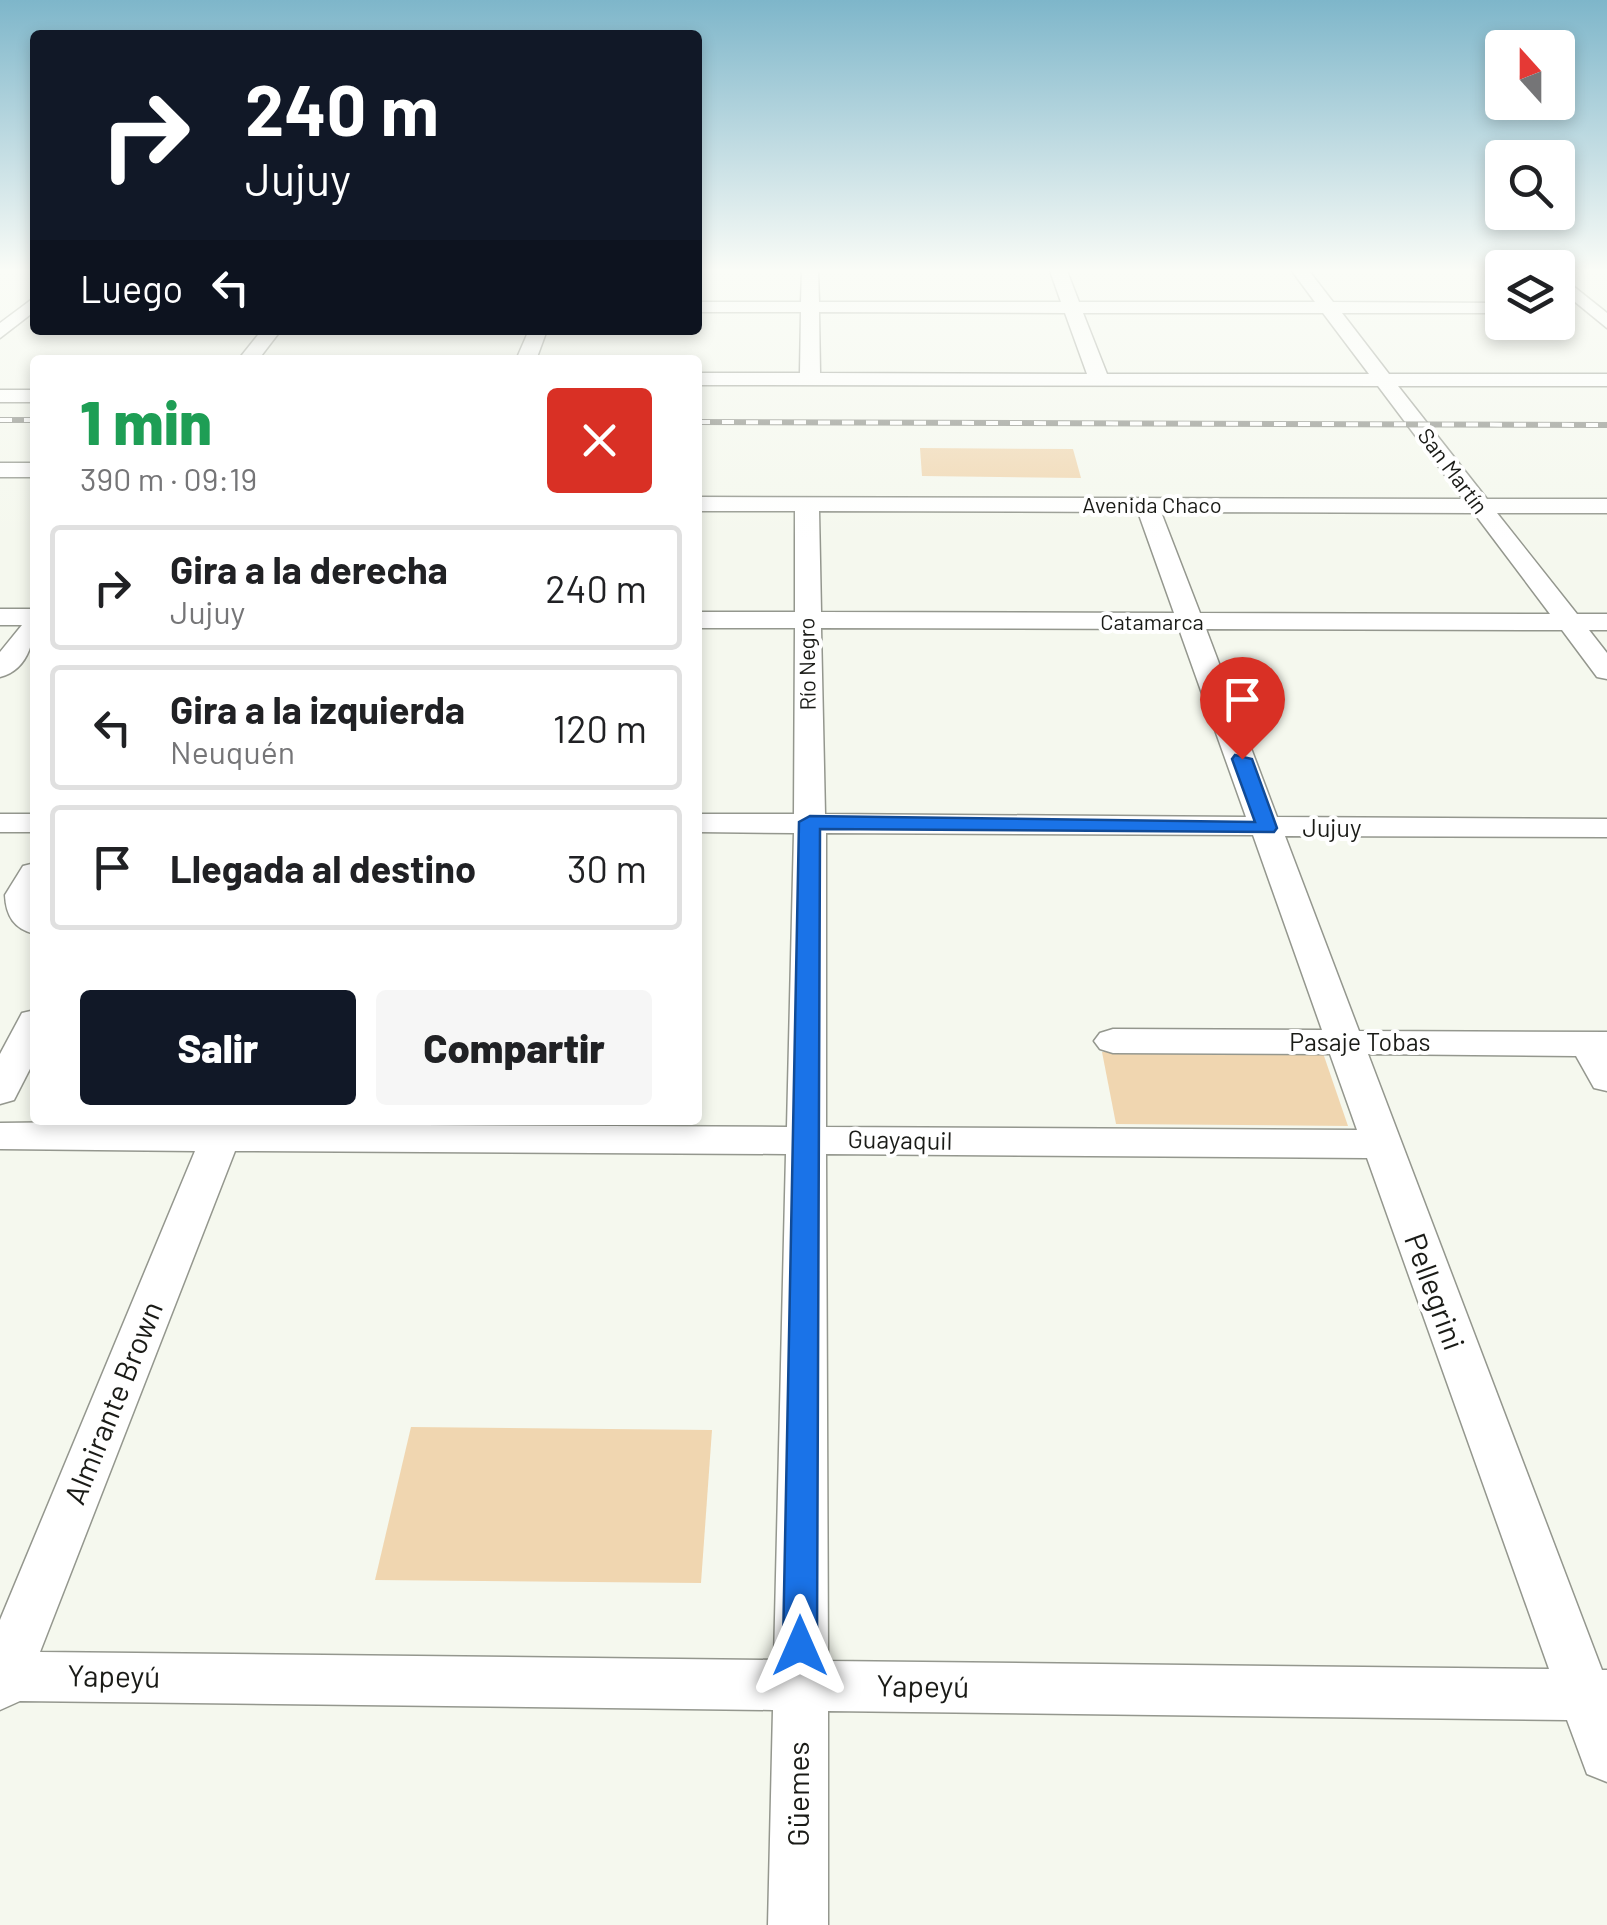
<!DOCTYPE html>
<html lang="es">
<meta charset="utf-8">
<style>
:root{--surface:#fff;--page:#f6f6f6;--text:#202124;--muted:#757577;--line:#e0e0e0;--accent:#111827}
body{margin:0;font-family:Barlow,sans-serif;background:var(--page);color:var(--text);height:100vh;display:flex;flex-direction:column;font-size:38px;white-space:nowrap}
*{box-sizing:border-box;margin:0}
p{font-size:32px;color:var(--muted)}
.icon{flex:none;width:55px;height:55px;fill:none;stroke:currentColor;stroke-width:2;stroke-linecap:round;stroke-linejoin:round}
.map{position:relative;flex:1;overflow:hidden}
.side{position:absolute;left:30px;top:355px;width:672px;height:770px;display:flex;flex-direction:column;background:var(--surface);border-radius:10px;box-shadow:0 5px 15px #0003}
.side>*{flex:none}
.hud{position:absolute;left:30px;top:30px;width:672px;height:305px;border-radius:10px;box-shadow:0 5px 15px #0003;background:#111827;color:#fff;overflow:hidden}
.needle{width:65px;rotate:339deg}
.tools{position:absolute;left:1485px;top:30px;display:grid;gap:20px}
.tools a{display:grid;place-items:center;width:90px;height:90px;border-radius:10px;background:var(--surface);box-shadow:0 5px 15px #0003;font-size:50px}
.pin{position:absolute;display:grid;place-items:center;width:85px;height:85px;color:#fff;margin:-102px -42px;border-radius:50% 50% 50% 0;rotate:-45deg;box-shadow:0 0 10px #0007}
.pin .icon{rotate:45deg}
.me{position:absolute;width:110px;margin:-55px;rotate:0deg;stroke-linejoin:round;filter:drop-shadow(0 0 8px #0008)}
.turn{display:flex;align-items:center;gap:35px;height:210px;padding:0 50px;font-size:45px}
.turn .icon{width:130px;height:130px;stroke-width:2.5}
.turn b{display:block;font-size:70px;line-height:85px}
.then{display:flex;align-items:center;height:95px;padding:0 50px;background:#0003;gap:20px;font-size:38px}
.round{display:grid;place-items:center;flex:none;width:105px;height:105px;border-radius:10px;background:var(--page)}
.overview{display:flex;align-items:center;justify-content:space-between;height:170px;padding:0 50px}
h1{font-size:60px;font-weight:800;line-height:75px;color:#1e9e55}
.button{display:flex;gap:20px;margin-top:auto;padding:20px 50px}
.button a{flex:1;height:115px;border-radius:10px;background:var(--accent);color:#fff;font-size:40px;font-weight:800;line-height:115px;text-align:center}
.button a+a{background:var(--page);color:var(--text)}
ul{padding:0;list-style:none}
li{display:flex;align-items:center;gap:30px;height:125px;margin:0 20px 15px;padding:0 30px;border:5px solid var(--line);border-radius:10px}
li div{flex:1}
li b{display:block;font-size:38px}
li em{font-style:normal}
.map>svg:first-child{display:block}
.green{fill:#f0d6b0}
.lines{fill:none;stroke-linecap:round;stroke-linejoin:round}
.minor-casing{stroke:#94978e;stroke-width:3}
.minor{fill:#fff;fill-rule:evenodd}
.rail-casing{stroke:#84867f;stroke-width:6}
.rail{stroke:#fff;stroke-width:4;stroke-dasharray:12;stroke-linecap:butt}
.route{fill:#1a73e8;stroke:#114b97;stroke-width:2.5}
.labels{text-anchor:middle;stroke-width:8;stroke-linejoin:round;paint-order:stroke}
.far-street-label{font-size:22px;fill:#1a1b17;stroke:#fff}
.street-label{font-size:25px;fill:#1a1b17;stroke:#fff}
.near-street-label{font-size:30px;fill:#1a1b17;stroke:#fff}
</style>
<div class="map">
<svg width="1607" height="1925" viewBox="0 0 1607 1925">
<rect width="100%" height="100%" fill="#f5f8ee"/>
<g class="green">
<path d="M920,448L1073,449L1081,478L922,476Z"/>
<path d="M1102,1052L1323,1053L1348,1126L1116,1124Z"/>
<path d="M411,1427L712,1430L701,1583L375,1580Z"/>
</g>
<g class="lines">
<defs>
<g id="minor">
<path d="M802,271H818L819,302H1061L1050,271H1067L1079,302H1315L1292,271H1309L1333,302L1502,303V313H1342L1389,374H1607V386H1398L1487,499H1607V513H1497L1577,614H1607V630H1589L1607,653V679L1597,677L1562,630L1206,629L1277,817L1607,819V837L1285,836L1359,1031L1607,1032V1091L1594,1088L1576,1056L1368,1054L1602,1670H1607V1782L1587,1774L1567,1720L828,1711V1925H768L773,1710L20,1701L0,1710V1620L195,1151L0,1149V1123L247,1120L245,1124L787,1127L794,833L698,832V814H794L795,628H698V612H795V511H698V497L1463,499L1378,386L698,385V373H800L801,312H698V302H801ZM819,312L1065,313L1087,374L820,373ZM1083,313H1323L1369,374H1107ZM819,511L1138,512L1174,613L821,612ZM1161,512L1474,513L1550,614L1200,613ZM821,628L1179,629L1246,817L825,814ZM826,833L1253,835L1322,1030L1113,1029L1100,1033L1094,1041L1100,1049L1113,1053L1330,1054L1357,1130L826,1127ZM235,1151L786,1154L774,1660L40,1652ZM826,1154L1367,1158L1549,1669L828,1661Z"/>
<path d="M1558,274L1607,313V328L1558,288Z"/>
<path d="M35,297V311L0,338V323Z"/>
<path d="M262,330H281L258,360H238Z"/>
<path d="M529,330H547L536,360H516Z"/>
<rect x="0" y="390" width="35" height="12"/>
<rect x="0" y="463" width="35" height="14"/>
<path d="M0,609H35C35,636 31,669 0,677V652L22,625H0Z"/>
<rect x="0" y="814" width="35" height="18"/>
<path d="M35,863V934C14,929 6,916 5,895L23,866Z"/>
<path d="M35,1010V1059L14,1100L0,1104V1054L22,1013Z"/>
</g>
</defs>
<use href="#minor" class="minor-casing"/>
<use href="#minor" class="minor"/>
<defs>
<g id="rail">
<path d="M0,420H35"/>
<path d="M698,422L1607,425"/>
</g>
</defs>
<use href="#rail" class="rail-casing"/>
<use href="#rail" class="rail"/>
</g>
<linearGradient id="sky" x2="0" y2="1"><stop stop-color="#7eb6ca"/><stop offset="0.5" stop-color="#fafcf7"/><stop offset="1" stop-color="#fafcf7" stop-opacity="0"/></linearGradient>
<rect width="1607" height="541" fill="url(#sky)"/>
<path class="route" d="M1235,755L1252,759L1277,828L1274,832L820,829L817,1646L812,1657L800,1662L788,1657L783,1646L799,822L810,816L1255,822L1232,759Z"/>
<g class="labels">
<g class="far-street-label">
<text transform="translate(1453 471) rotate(53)" y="8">San Martín</text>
<text x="1152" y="513">Avenida Chaco</text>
<text x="1152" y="630">Catamarca</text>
<text transform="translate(807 664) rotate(-91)" y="8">Río Negro</text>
</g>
<g class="street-label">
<text x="1332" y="837">Jujuy</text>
<text x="1360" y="1051">Pasaje Tobas</text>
<text transform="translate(900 1140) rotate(1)" y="9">Guayaquil</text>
</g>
<g class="near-street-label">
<text transform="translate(1434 1292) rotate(70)" y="10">Pellegrini</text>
<text transform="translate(114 1403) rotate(-68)" y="10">Almirante Brown</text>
<text transform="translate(114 1677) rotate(1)" y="10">Yapeyú</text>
<text transform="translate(923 1687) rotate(1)" y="10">Yapeyú</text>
<text transform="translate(799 1794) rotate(-90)" y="10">Güemes</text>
</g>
</g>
</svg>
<div class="tools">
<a><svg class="needle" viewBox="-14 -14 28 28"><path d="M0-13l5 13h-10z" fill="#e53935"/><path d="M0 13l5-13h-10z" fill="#757577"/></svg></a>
<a><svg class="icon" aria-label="search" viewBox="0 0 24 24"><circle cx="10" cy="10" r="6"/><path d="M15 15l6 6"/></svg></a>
<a><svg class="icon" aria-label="layers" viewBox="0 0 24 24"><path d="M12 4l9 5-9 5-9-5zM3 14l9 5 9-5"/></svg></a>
</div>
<div class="pin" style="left:1242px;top:759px;background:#d93025"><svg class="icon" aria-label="arrive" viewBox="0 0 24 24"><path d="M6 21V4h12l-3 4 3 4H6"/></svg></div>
<svg class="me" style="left:800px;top:1646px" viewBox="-20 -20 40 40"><path d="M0-17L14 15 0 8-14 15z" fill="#1a73e8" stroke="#fff" stroke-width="4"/></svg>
<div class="hud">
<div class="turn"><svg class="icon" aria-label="right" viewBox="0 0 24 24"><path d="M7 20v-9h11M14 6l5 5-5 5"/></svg><div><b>240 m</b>Jujuy</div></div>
<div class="then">Luego<svg class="icon" aria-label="left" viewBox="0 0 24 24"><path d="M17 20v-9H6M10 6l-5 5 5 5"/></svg></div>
</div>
<section class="side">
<div class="overview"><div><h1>1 min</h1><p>390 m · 09:19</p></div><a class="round" style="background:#d93025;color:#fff"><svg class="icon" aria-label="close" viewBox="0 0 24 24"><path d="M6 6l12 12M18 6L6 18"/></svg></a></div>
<ul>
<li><svg class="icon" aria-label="right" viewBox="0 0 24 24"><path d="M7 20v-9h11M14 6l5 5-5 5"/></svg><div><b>Gira a la derecha</b><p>Jujuy</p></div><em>240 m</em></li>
<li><svg class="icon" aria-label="left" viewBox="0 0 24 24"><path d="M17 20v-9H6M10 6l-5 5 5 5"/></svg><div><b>Gira a la izquierda</b><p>Neuquén</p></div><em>120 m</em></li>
<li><svg class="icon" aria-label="arrive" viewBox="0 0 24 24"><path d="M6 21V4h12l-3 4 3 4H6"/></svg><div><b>Llegada al destino</b></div><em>30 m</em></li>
</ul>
<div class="button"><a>Salir</a><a>Compartir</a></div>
</section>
</div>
